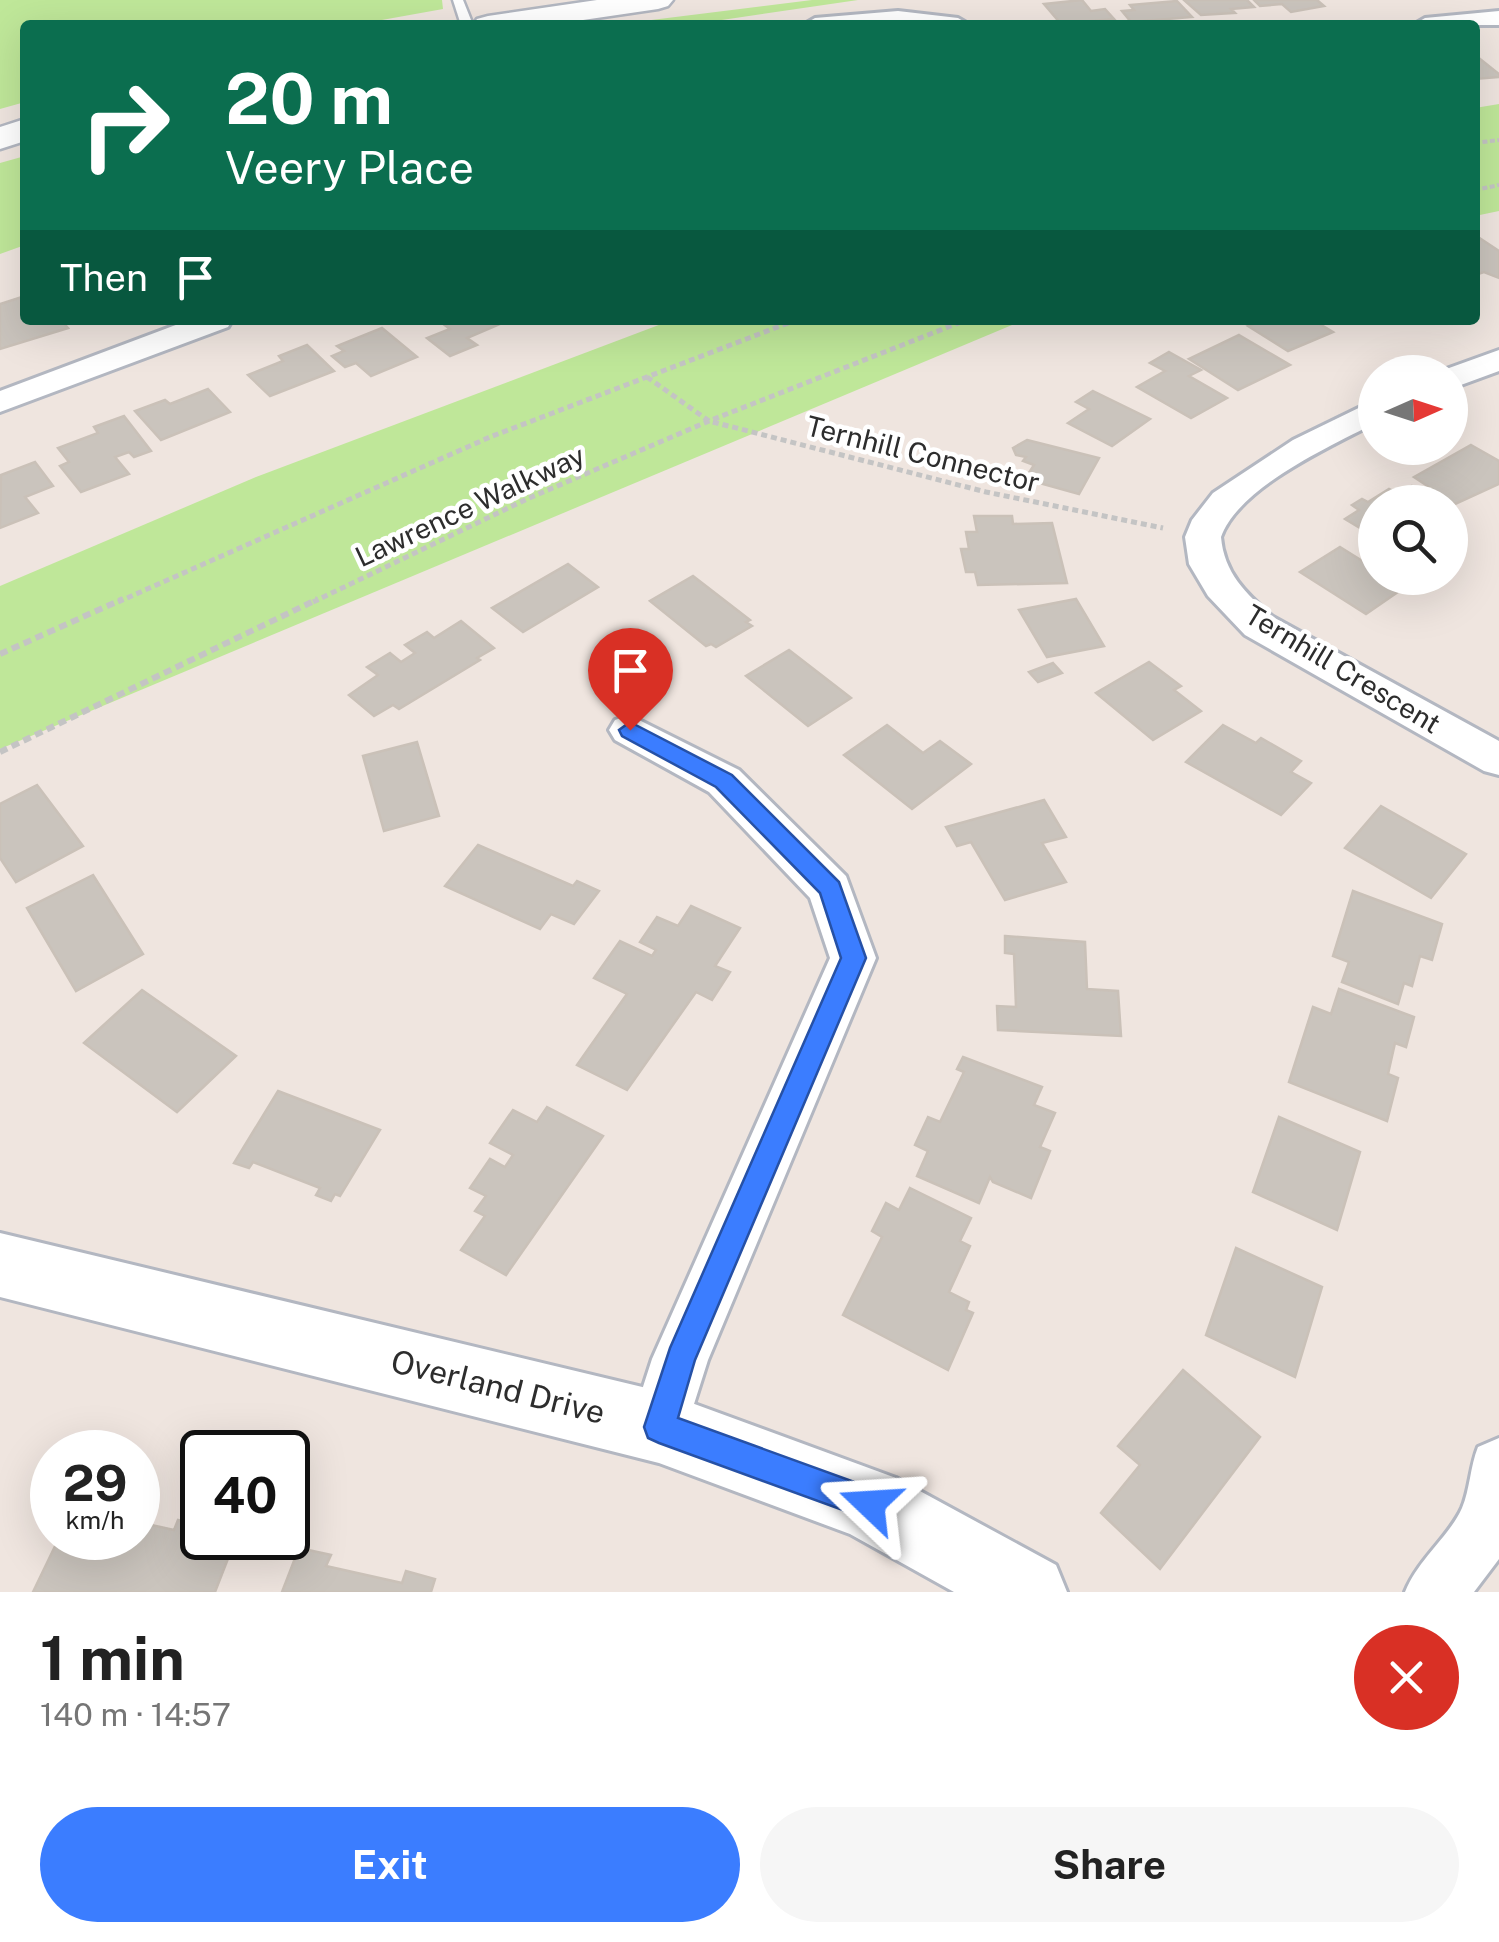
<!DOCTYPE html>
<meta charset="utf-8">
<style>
:root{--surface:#fff;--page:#f6f6f6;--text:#222;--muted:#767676;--accent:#3b7dff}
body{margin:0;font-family:"Public Sans",sans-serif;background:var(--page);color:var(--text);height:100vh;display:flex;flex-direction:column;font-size:38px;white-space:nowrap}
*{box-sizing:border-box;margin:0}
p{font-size:32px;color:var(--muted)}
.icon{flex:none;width:55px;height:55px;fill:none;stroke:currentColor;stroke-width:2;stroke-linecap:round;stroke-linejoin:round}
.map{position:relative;height:1592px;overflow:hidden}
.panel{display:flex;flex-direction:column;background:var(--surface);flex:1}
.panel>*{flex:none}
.hud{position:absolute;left:20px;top:20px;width:1460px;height:305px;border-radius:10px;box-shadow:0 10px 40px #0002;background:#0b6e4f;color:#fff;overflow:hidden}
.needle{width:65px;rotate:87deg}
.buttons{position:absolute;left:1358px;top:355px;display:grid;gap:20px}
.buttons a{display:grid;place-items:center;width:110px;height:110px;border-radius:50%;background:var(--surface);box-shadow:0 10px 40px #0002;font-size:50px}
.speed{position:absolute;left:30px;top:1430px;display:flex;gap:20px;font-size:50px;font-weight:700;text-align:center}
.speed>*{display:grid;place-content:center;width:130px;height:130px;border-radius:50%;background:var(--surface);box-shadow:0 10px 40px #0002;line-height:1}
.speed small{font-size:25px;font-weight:400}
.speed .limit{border:5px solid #111;border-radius:15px;background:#fff;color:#111}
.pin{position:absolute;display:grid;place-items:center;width:85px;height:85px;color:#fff;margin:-102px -42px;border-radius:50% 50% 50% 0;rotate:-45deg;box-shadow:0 0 10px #0007}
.pin .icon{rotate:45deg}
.me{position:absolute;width:110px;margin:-55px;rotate:290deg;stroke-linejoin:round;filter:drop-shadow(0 0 8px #0008)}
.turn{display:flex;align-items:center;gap:35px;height:210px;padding:0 40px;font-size:45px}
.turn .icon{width:130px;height:130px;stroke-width:2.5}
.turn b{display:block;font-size:70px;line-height:85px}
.then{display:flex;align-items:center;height:95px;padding:0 40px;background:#0003;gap:20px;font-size:38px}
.round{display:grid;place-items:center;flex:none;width:105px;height:105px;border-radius:52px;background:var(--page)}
.head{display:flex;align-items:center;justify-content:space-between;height:170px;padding:0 40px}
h1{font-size:60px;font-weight:700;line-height:75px}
.primary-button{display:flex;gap:20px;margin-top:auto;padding:20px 40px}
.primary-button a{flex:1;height:115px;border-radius:60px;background:var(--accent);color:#fff;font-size:40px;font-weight:700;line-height:115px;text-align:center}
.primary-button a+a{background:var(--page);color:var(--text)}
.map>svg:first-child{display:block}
.green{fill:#bfe799}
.building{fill:#cac4bd;stroke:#cac1b8;stroke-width:2.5}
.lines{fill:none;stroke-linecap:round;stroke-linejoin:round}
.service-casing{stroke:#b3b7c1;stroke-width:5}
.minor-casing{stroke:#b3b7c1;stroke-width:6}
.tertiary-casing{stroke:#b3b7c1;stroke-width:6}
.secondary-casing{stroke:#b3b7c1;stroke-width:5}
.path-far2{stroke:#c4c4c4;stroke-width:4;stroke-dasharray:5 2.5;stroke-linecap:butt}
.path-far1{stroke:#c4c4c4;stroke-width:5;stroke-dasharray:6 4;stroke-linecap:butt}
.path{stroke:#c4c4c4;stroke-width:6;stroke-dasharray:8 5;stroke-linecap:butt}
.service{fill:#fff;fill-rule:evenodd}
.minor{fill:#fff;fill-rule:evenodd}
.tertiary{fill:#fff;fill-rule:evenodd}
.secondary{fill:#fff;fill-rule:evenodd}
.route{fill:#3b7dff;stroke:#2651a6;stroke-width:2.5}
.labels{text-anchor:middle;stroke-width:9;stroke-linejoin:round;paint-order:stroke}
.street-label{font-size:28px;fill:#2d2d2d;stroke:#fff}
.near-street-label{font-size:32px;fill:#2d2d2d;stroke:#fff}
</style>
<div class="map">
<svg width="1499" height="1592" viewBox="0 0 1499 1592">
<rect width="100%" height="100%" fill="#efe5df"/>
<g class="green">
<path d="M0,0H442L443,9L354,25H25V102L0,109Z"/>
<path d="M812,0H858L688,25H611Z"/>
<path d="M1499,104V211L1475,216V108Z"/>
<path d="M25,156V245L0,254V163Z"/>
<path d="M672,320H1024L0,749V586L256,477Z"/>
</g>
<g class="building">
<path d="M1082,0L1091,11L1105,9L1114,19L1061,24L1044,4Z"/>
<path d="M1184,0H1247L1254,7L1231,9L1235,13L1201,15Z"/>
<path d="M1254,0H1317L1324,6L1291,12L1282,4L1260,6Z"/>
<path d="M1177,1L1192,17L1131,22L1122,11L1134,10L1130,5Z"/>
<path d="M1475,55L1499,74V77L1475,79Z"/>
<path d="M1478,237L1499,251V278L1484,272L1475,275V238Z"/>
<path d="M25,296V320H61L68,328L0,349V304Z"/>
<path d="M438,320H505L507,321L467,338L477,345L450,356L427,338L450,329Z"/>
<path d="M1262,320H1313L1333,332L1288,351L1248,326Z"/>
<path d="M382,328L417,357L371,376L356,363L345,367L332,356L344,351L337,346Z"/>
<path d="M1239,335L1290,365L1238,390L1189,359Z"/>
<path d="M307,345L334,371L270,396L248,375L283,361L279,356Z"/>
<path d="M1169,352L1201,370L1189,376L1227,398L1191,418L1137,387L1165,371L1150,363Z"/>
<path d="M208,389L230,412L161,440L135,411L165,400L170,404Z"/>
<path d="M1093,391L1150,419L1112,446L1068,423L1089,409L1076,402Z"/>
<path d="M124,416L151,451L134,457L129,452L115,457L129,474L81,492L60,466L69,462L58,448L98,433L94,427Z"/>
<path d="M1027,440L1099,458L1079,494L1025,479L1034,465L1023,461L1026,457L1016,455L1013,448Z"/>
<path d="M1471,445L1499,461V484L1455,504L1414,477Z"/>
<path d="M35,462L53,486L25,497L38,513L0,528L1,475Z"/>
<path d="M1412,486L1441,502H1375V537L1345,519L1359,510L1352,505L1362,499L1368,502L1389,489L1399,494Z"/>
<path d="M974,516H1012L1013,524L1052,523L1067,583L978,585L975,572H966L961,549H969L966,532H977Z"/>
<path d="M1340,547L1375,569V578H1389L1405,587L1366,614L1300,572Z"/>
<path d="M568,564L598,587L523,632L492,608Z"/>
<path d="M693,576L750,620L746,622L752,626L716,647L711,644L706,646L650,601Z"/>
<path d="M1076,599L1104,646L1047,657L1019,610Z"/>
<path d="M461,621L494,648L477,658L480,660L399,709L393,705L374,716L349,695L378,675L367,667L390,653L401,662L415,653L405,645L427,632L434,638Z"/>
<path d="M789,650L851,698L808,726L746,676Z"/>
<path d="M1149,662L1181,686L1174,690L1201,711L1153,740L1096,693Z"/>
<path d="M1053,663L1062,673L1038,682L1029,672Z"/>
<path d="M887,725L923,753L940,741L971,764L912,809L844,755Z"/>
<path d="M1223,725L1256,743L1261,738L1301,761L1291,772L1311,783L1281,815L1186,762Z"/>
<path d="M417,742L439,816L384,831L363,756Z"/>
<path d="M37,785L83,846L16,882L0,858V804Z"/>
<path d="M1044,800L1066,837L1042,843L1066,882L1005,900L971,842L957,846L946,827Z"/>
<path d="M1381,806L1466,854L1431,898L1345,848Z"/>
<path d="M478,845L573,886L577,881L599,891L574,924L551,914L540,929L445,886Z"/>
<path d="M93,875L143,954L76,991L27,908Z"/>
<path d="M1353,891L1442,924L1432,960L1420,956L1412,986L1404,983L1398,1004L1342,982L1349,962L1333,956Z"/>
<path d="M691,906L740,928L715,966L730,972L712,1000L696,992L627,1090L577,1065L627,994L594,978L620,941L652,956L656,950L640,942L657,917L678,926Z"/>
<path d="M1005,936L1085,942L1087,989L1118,991L1121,1036L998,1030L997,1006L1016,1007L1014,954L1005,953Z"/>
<path d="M1339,989L1414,1017L1406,1047L1395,1043L1388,1074L1398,1078L1387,1121L1289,1082L1313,1007L1331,1014Z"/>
<path d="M142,990L236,1056L177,1112L84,1043Z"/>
<path d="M963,1057L1042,1087L1034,1105L1055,1113L1040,1147L1050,1151L1031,1198L993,1182L990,1177L979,1203L917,1176L928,1151L915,1145L928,1117L940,1122L964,1072L957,1069Z"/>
<path d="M278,1091L380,1130L340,1196L335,1194L331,1201L316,1195L320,1188L253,1162L249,1168L234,1163Z"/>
<path d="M547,1107L603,1136L506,1275L461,1250L485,1216L475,1211L486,1196L470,1188L490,1159L505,1167L513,1155L490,1143L513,1110L537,1122Z"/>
<path d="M1279,1117L1360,1152L1337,1230L1253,1192Z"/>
<path d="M910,1188L971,1218L960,1241L970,1246L949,1292L969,1302L966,1310L973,1313L948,1370L843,1315L882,1237L872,1231L886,1203L899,1210Z"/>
<path d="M1236,1248L1322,1287L1295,1377L1206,1335Z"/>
<path d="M1183,1370L1260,1437L1160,1569L1101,1513L1140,1465L1118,1446Z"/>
<path d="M178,1520L202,1526V1538H236L215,1592H33L59,1538H138V1522L174,1530Z"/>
<path d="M299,1548L331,1555L326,1566L402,1583L406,1571L435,1579L431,1592H282Z"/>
</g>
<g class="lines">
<defs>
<path id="service" d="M453,0H463L473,25H461Z"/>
<g id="minor">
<path d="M898,11L958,18L970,25H803L815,18Z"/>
<path d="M1499,11V25H1413L1425,18Z"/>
<path d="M189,320H232L228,327L0,412V391Z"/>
<path d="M1499,350V371L1450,389V372H1438Z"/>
<path d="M1375,400V423C1329,447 1239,487 1221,537C1224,573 1246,594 1273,617L1499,741V775L1484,771L1245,635L1208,596L1189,564L1185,537L1192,520L1213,493L1293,440Z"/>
<path d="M629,715L739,770L846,876L876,958L708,1360L680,1448L659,1456L638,1448L630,1427L652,1359L830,958L810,898L709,792L615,740L609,730L615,720Z"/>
<path d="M1499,1438V1559L1474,1592H1405C1419,1558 1449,1537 1462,1508C1470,1489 1470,1467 1478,1447Z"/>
</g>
<path id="tertiary" d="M0,1233L659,1391L896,1478L1056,1565L1067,1592H954L850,1534L659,1463L0,1297Z"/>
<g id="secondary">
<path d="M597,0H673L668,6L658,9L549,25H473L477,19L488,16Z"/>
<path d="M25,119V141L0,149V127Z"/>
</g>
</defs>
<use href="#service" class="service-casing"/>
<use href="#minor" class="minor-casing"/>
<use href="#tertiary" class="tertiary-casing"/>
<use href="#secondary" class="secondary-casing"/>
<g class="path-far2">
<path d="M1475,143L1499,140"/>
<path d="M1475,190L1499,185"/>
</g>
<g class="path-far1">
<path d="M647,377L709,421L986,492L1163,528"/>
<path d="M118,602L490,437L796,320"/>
<path d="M313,602L527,499L709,421L966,320"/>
</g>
<g class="path">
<path d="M0,654L123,599"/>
<path d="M0,752L318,599"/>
</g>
<use href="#service" class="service"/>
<use href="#minor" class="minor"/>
<use href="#tertiary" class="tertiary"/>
<use href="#secondary" class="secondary"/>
</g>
<path class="route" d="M630,722L732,775L839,882L866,958L695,1360L678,1418L882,1492L886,1504L882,1515L870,1520L659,1443L648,1438L644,1427L670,1348L841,958L820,893L716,787L622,736L619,730Z"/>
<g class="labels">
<g class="street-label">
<text transform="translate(923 454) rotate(14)" y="10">Ternhill Connector</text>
<text transform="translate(470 506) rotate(-25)" y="10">Lawrence Walkway</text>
<text transform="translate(1343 669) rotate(31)" y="10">Ternhill Crescent</text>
</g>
<g class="near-street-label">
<text transform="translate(498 1387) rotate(14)" y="11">Overland Drive</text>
</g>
</g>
</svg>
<div class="buttons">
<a><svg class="needle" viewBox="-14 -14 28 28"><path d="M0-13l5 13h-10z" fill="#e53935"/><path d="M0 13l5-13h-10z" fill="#767676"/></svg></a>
<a><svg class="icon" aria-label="search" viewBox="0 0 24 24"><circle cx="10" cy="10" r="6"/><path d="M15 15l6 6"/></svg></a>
</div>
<div class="speed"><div>29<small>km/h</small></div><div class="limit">40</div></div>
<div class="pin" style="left:630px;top:730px;background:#d93025"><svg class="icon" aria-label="arrive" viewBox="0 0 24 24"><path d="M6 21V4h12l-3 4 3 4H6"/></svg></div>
<svg class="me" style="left:870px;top:1504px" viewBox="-20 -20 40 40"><path d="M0-17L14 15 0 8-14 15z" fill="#3b7dff" stroke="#fff" stroke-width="4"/></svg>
<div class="hud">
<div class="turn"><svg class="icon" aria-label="right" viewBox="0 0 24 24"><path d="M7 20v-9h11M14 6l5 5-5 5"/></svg><div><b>20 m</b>Veery Place</div></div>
<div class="then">Then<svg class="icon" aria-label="arrive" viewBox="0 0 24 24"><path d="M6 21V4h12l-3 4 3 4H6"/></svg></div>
</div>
</div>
<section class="panel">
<div class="head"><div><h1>1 min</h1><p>140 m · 14:57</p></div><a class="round" style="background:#d93025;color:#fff"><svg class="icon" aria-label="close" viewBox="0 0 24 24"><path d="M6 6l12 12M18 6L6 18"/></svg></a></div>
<div class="primary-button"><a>Exit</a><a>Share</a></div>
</section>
